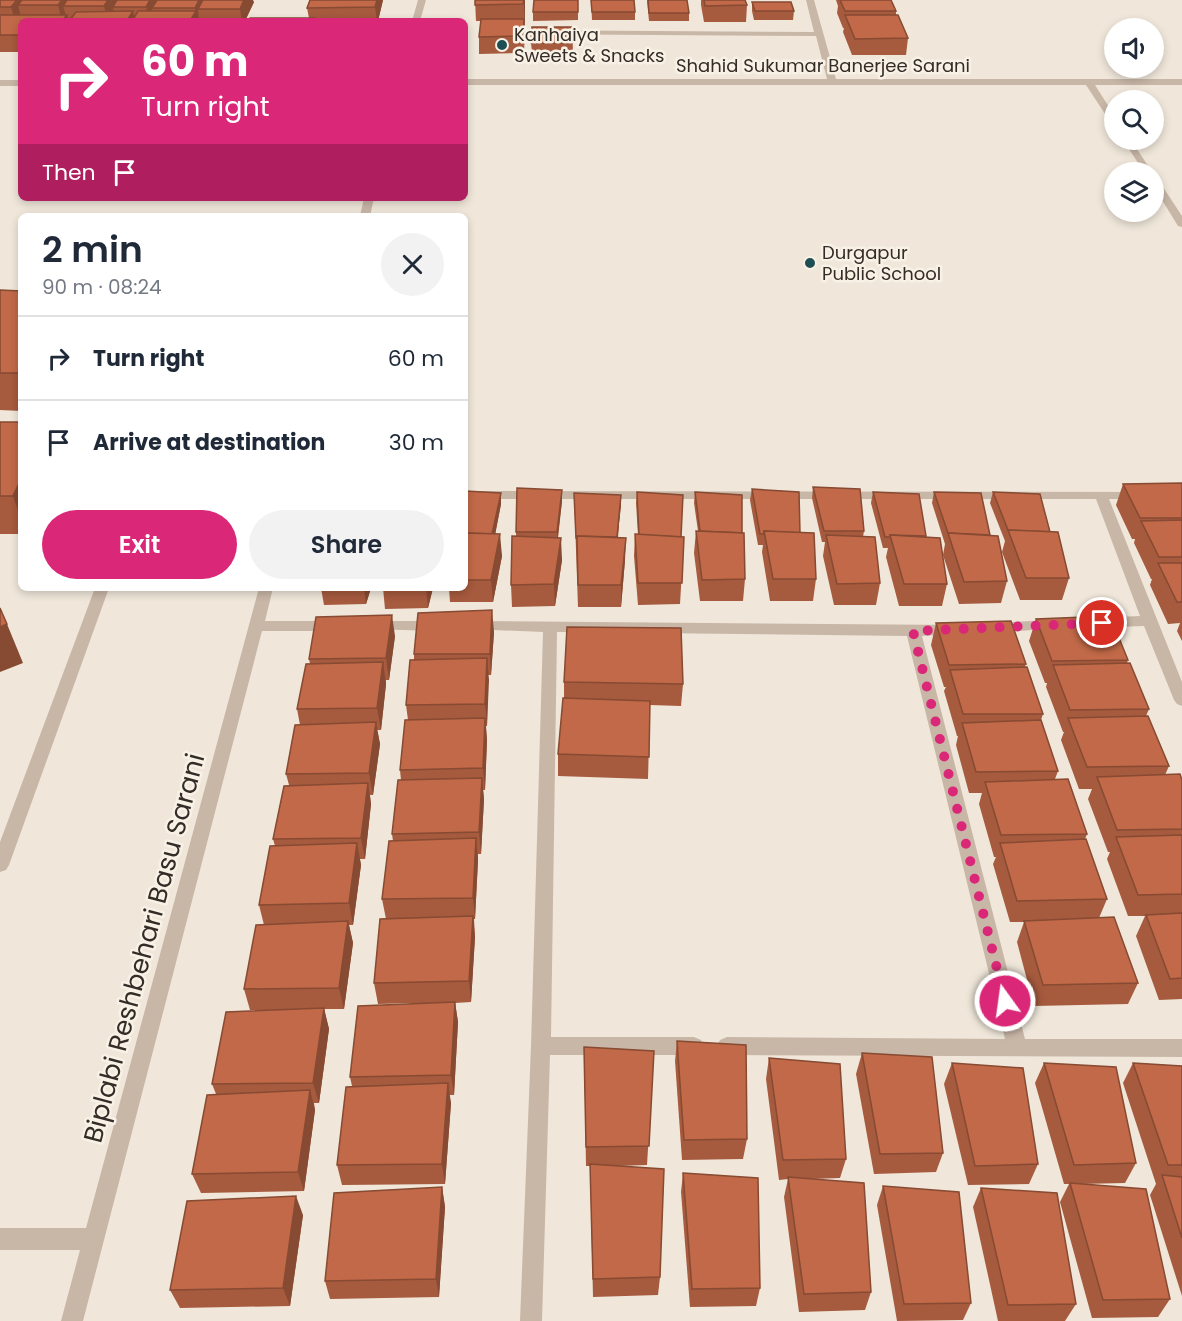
<!DOCTYPE html>
<meta charset="utf-8">
<style>
:root{--surface:#fff;--page:#f2f2f3;--text:#1f2937;--muted:#747a83;--line:#e0e1e3;--accent:#db2777}
body{margin:0;font-family:Poppins,sans-serif;background:var(--page);color:var(--text);height:100vh;display:flex;flex-direction:column;font-size:22px;white-space:nowrap}
*{box-sizing:border-box;margin:0}
p{font-size:20px;color:var(--muted)}
.icon{flex:none;width:33px;height:33px;fill:none;stroke:currentColor;stroke-width:2;stroke-linecap:round;stroke-linejoin:round}
.map{position:relative;flex:1;overflow:hidden}
.side{position:absolute;left:18px;top:213px;width:450px;height:378px;display:flex;flex-direction:column;background:var(--surface);border-radius:9px;box-shadow:0 3px 9px #0003}
.side>*{flex:none}
.top-card{position:absolute;left:18px;top:18px;width:450px;height:183px;border-radius:9px;box-shadow:0 3px 9px #0003;background:#db2777;color:#fff;overflow:hidden}
.fabs{position:absolute;left:1104px;top:18px;display:grid;gap:12px}
.fabs a{display:grid;place-items:center;width:60px;height:60px;border-radius:50%;background:var(--surface);box-shadow:0 3px 9px #0003;font-size:30px}
.pin{position:absolute;display:grid;place-items:center;width:51px;height:51px;color:#fff;margin:-26px;border:3px solid #fff;border-radius:50%;box-shadow:0 2px 6px #0007}
.me{position:absolute;width:66px;margin:-33px;rotate:346deg;stroke-linejoin:round;filter:drop-shadow(0 0 4px #0008)}
.turn{display:flex;align-items:center;gap:21px;height:126px;padding:0 24px;font-size:27px}
.turn .icon{width:78px;height:78px;stroke-width:2.5}
.turn b{display:block;font-size:42px;line-height:51px}
.then{display:flex;align-items:center;height:57px;padding:0 24px;background:#0003;gap:12px;font-size:22px}
.round{display:grid;place-items:center;flex:none;width:63px;height:63px;border-radius:32px;background:var(--page)}
.summary{display:flex;align-items:center;justify-content:space-between;height:102px;padding:0 24px}
h1{font-size:36px;font-weight:600;line-height:45px}
.primary-button{display:flex;gap:12px;margin-top:auto;padding:12px 24px}
.primary-button a{flex:1;height:69px;border-radius:36px;background:var(--accent);color:#fff;font-size:24px;font-weight:600;line-height:69px;text-align:center}
.primary-button a+a{background:var(--page);color:var(--text)}
ul{padding:0;list-style:none}
li{display:flex;align-items:center;gap:18px;height:84px;padding:0 24px;border-top:2px solid var(--line)}
li div{flex:1}
li b{display:block;font-size:22px}
li em{font-style:normal}
.map>svg:first-child{display:block}
.lines{fill:none;stroke-linecap:round;stroke-linejoin:round}
.minor{fill:#c8b7a7;fill-rule:evenodd}
.wall{fill:#a65a3e}
.shaded-wall{fill:#874a32}
.building{fill:#c16948;stroke:#874a32;stroke-width:1.5}
.route{stroke:#db2777;stroke-width:10;stroke-dasharray:0 18}
.poi-dot{fill:#1e4e54;stroke:#f8f1e6;stroke-width:2}
.labels{text-anchor:middle;stroke-width:5;stroke-linejoin:round;paint-order:stroke}
.far-poi-label{font-size:18px;fill:#342c27;stroke:#f8f1e6;text-anchor:start}
.far-street-label{font-size:18px;fill:#342c27;stroke:#f8f1e6}
.near-street-label{font-size:26px;fill:#342c27;stroke:#f8f1e6}
</style>
<div class="map">
<svg width="1182" height="1321" viewBox="0 0 1182 1321">
<rect width="100%" height="100%" fill="#f0e7da"/>
<g class="lines">
<g class="minor">
<path d="M418,0H426L420,21H412Z"/>
<path d="M806,0H814L836,79H1182V85H1095L1114,115V124L1111,123L1086,85H465V79H827L816,36L504,34L500,32L504,30L814,32Z"/>
<rect x="0" y="80" width="21" height="6"/>
<path d="M1123,140H1131L1152,172H1144Z"/>
<path d="M1154,177L1157,178L1182,216V227L1178,226L1154,187Z"/>
<path d="M364,198H374L370,216H360Z"/>
<path d="M465,491L1145,492L1147,495L1140,499H1109L1182,682V706L1177,704L1174,700L1144,626L1092,628L1085,623L1092,618L1140,616L1096,499H465Z"/>
<path d="M95,588H109L9,865L6,870L0,872V842Z"/>
<path d="M259,588H273L265,621H333L340,626L333,631H262L83,1321H61L80,1250H0V1228H86Z"/>
<path d="M1053,620L1060,625L1058,628L993,633L986,628L993,623Z"/>
<path d="M375,621H435L442,626L435,631L370,629L368,626L370,623Z"/>
<path d="M474,621L959,625L961,629L959,633L954,634L922,636L1025,1039H1182V1057L727,1055L720,1052L717,1046L720,1040L727,1037L1005,1039L907,636L557,632L551,1037H694L701,1040L704,1046L701,1052L694,1055H550L542,1321H520L531,1046L543,632L469,629L467,626Z"/>
</g>
</g>
<g class="wall">
<path d="M0,0L254,2L245,21H200V20L199,21H21V52H0Z"/>
<path d="M383,0L378,21H248L309,18L307,8Z"/>
<path d="M475,0H525L524,53L479,54V37L481,21H476Z"/>
<path d="M578,0V20L533,21V12Z"/>
<path d="M591,0L635,12V20H592Z"/>
<path d="M647,0L689,13V21H649Z"/>
<path d="M701,0H745L747,5L746,22H704L701,5Z"/>
<path d="M836,0H891L896,11V15L908,38L906,55H852L843,32L844,28H843L837,13L838,6Z"/>
<path d="M752,2L794,11L793,20H754L752,11Z"/>
<path d="M572,27L573,52H532L531,43Z"/>
<path d="M0,290L21,291V411L0,410Z"/>
<rect x="0" y="422" width="21" height="112"/>
<path d="M1182,483V641L1177,631L1180,623L1168,624L1150,585L1152,579H1151L1134,543L1135,539H1132L1116,505L1123,484Z"/>
<path d="M813,487L864,531L863,537L880,583L876,605H834L823,556L825,542H822L812,498Z"/>
<path d="M517,488L562,501L558,538L562,560L555,606L512,607L511,585L516,536Z"/>
<path d="M752,489L800,533L816,579L813,601H770L762,552L763,545H758L750,500Z"/>
<path d="M465,491L501,504L495,534L502,556L493,602H450L449,588H465Z"/>
<path d="M637,492L681,537H684L680,604L638,605L634,556L635,534L638,535L636,503Z"/>
<path d="M695,492L742,533L745,579L743,601H700L694,553L696,531H698L694,503Z"/>
<path d="M873,492L926,536L947,584L942,606H899L886,557L888,548H883L871,503Z"/>
<path d="M934,492L990,535L1007,581L1001,603L959,604L943,555L945,544L932,503Z"/>
<path d="M993,492L1050,532L1069,578L1062,600H1020L1002,552L1005,541L990,503Z"/>
<path d="M574,493L621,495L618,538L625,560L621,607H578Z"/>
<path d="M321,588H371L366,604L324,605Z"/>
<path d="M383,588H433L428,608L385,609Z"/>
<path d="M1036,619L1128,660L1127,663L1149,709L1146,716L1169,766L1165,775L1182,780V999L1159,1000L1136,936L1145,916H1128L1107,859L1110,852H1108L1088,799L1092,789H1079L1061,740L1064,732H1063L1046,687L1047,683H1045L1029,641Z"/>
<path d="M936,623L1026,664L1025,667L1043,714L1041,720L1058,771L1055,779L1087,834L1085,839L1107,899L1099,918L1138,983L1128,1004L1034,1006L1017,942L1024,922H1010L993,864L996,857H994L979,804L982,793H969L956,745L958,736H957L944,691L946,687H944L931,645Z"/>
<path d="M494,632L491,675H488L487,726H486L487,740L485,790H483L484,799L481,854H478V860L475,919H474L475,937L471,1002L455,1003L458,1022L454,1095H449L451,1103L445,1184L342,1185L337,1165L352,1086L350,1077L412,1003L378,1004L374,983L386,919L382,899L393,841L392,834L401,780L400,770L408,720L406,705L414,660V654Z"/>
<path d="M395,636L389,680H386V684L381,730H377L380,744L373,795H370L371,804L365,859H360L361,865L353,925H349L353,943L344,1009H324L329,1029L319,1103H314L315,1110L304,1191L201,1193L192,1174L216,1094L212,1084L294,1010H250L244,989L264,925L259,905L275,846L273,839L289,785L286,774L300,725L297,709L310,664L309,659Z"/>
<path d="M564,682L683,684L681,706L650,705L648,779L558,776V754L564,698Z"/>
<path d="M677,1041L747,1139L743,1159L682,1160L675,1061Z"/>
<path d="M584,1047L654,1051L647,1165L617,1166L660,1277L658,1295L593,1297L590,1166H586Z"/>
<path d="M862,1053L943,1153L936,1172L874,1174L856,1074Z"/>
<path d="M769,1058L846,1159L840,1178L810,1179L871,1292L865,1310L799,1312L784,1197L788,1179L779,1180L766,1079Z"/>
<path d="M952,1063L1038,1164L1029,1184L968,1185L944,1084Z"/>
<path d="M1044,1063L1136,1163L1125,1183L1080,1184L1170,1299L1158,1317L1092,1318L1060,1202L1069,1184H1064L1035,1083Z"/>
<path d="M1133,1063L1182,1066V1296L1150,1195L1156,1184L1123,1083Z"/>
<path d="M683,1173L760,1288L756,1306L690,1307L681,1192Z"/>
<path d="M883,1186L971,1303L963,1320L897,1321L877,1205Z"/>
<path d="M442,1187L445,1207L439,1297L330,1299L325,1281Z"/>
<path d="M981,1188L1076,1304L1065,1321H998L973,1207Z"/>
<path d="M303,1215L290,1306L180,1308L170,1290Z"/>
</g>
<g class="shaded-wall">
<path d="M17,0H31L18,5L21,17L16,23L11,7Z"/>
<path d="M62,0H75L63,6L66,16L67,15L68,21H62L58,5Z"/>
<path d="M108,0H122L113,7L114,13L108,21L104,6Z"/>
<path d="M150,0H162L152,8L153,17L149,21L146,7Z"/>
<path d="M199,0H210L198,9L199,21H190L195,12V8Z"/>
<path d="M244,0H253L254,2L245,21H242L240,9Z"/>
<path d="M377,0H383L378,21H377L375,7Z"/>
<path d="M524,0H525V6L524,53Z"/>
<path d="M133,11L135,21H127Z"/>
<path d="M21,479V519L13,496Z"/>
<path d="M562,490V501L557,543V532Z"/>
<path d="M501,493V504L493,546L492,535Z"/>
<path d="M621,495V506L616,548L617,537Z"/>
<path d="M500,534L502,556L493,602L491,580Z"/>
<path d="M561,538L562,560L555,606L554,584Z"/>
<path d="M626,538L625,560L621,607V585Z"/>
<path d="M364,588H371L366,604Z"/>
<path d="M426,588H433L428,608Z"/>
<path d="M492,610L494,632L491,675L490,654Z"/>
<path d="M392,615L395,636L389,680L386,658Z"/>
<path d="M7,624L23,663L0,672V627Z"/>
<path d="M487,658L489,680L487,726L485,704Z"/>
<path d="M383,662L386,684L381,730L377,708Z"/>
<path d="M485,718L487,740L485,790L483,768Z"/>
<path d="M376,722L380,744L373,795L369,773Z"/>
<path d="M482,778L484,799L481,854L479,832Z"/>
<path d="M368,783L371,804L365,859L361,838Z"/>
<path d="M476,838L478,860L475,919L473,898Z"/>
<path d="M357,843L361,865L353,925L349,903Z"/>
<path d="M473,916L475,937L471,1002L469,981Z"/>
<path d="M348,921L353,943L344,1009L339,988Z"/>
<path d="M455,1002L458,1022L454,1095L451,1075Z"/>
<path d="M324,1008L329,1029L319,1103L313,1083Z"/>
<path d="M448,1083L451,1103L445,1184L442,1164Z"/>
<path d="M310,1090L315,1110L304,1191L298,1172Z"/>
<path d="M442,1187L445,1207L439,1297L436,1279Z"/>
<path d="M296,1196L303,1215L290,1306L283,1288Z"/>
</g>
<g class="building">
<path d="M0,0H17L11,7H0Z"/>
<path d="M22,0H62L58,5H18Z"/>
<path d="M67,0H108L104,6H63Z"/>
<path d="M117,0H150L146,7H113Z"/>
<path d="M157,0H199L195,8H152Z"/>
<path d="M203,0H244L240,9H198Z"/>
<path d="M310,0H377L375,7L307,8Z"/>
<path d="M475,0H524L523,4L475,5Z"/>
<path d="M534,0H578V12H533Z"/>
<path d="M591,0H634L635,12H592Z"/>
<path d="M648,0H687L689,13H649Z"/>
<path d="M704,0H745L747,5L705,6Z"/>
<path d="M840,0H891L896,11H845Z"/>
<path d="M752,2H791L794,11H755Z"/>
<path d="M133,11L127,21H69L76,12Z"/>
<path d="M138,11H196L190,21H132Z"/>
<path d="M0,15H67L62,21H21V35H0Z"/>
<path d="M845,15H898L908,38L855,39Z"/>
<path d="M250,18H315L314,21H248Z"/>
<path d="M481,19H524L523,36L479,37Z"/>
<path d="M532,27H572V43H531Z"/>
<path d="M0,290L21,291V373H0Z"/>
<path d="M0,422H21V479L13,496H0Z"/>
<path d="M1182,483V518H1140L1123,484Z"/>
<path d="M813,487L860,489L864,531H824Z"/>
<path d="M517,488L562,490L557,532H516Z"/>
<path d="M752,489L799,492L800,533L764,531V534H760Z"/>
<path d="M465,491L501,493L492,534L465,533Z"/>
<path d="M637,492L683,495L681,537L639,535Z"/>
<path d="M695,492L742,495V533L700,531Z"/>
<path d="M873,492L919,494L926,536L890,535L891,537H885Z"/>
<path d="M934,492L981,493L990,535L948,533Z"/>
<path d="M993,492L1040,494L1050,532L1008,530Z"/>
<path d="M574,493L621,495L617,537L577,536V538H576Z"/>
<path d="M1182,520V557H1159L1141,521Z"/>
<path d="M1008,530L1058,532L1069,578H1026Z"/>
<path d="M696,531L744,533L745,579L702,580Z"/>
<path d="M764,531L814,533L816,579H773Z"/>
<path d="M465,533L500,534L491,580H465Z"/>
<path d="M948,533L998,536L1007,581L964,582Z"/>
<path d="M635,534L684,537L682,583H638Z"/>
<path d="M826,535L875,537L880,583L837,584Z"/>
<path d="M890,535L940,538L947,584H904Z"/>
<path d="M512,536L561,538L554,584L511,585Z"/>
<path d="M577,536L626,538L621,585H578Z"/>
<path d="M1158,563H1182V602H1177Z"/>
<path d="M0,608L7,624L0,627Z"/>
<path d="M492,610L490,654H414L418,613Z"/>
<path d="M392,615L386,658L309,659L316,617Z"/>
<path d="M1110,616L1128,660L1052,661L1036,619Z"/>
<path d="M1011,621L1026,664L949,665L936,623Z"/>
<path d="M567,627L681,628L683,684L564,682Z"/>
<path d="M487,658L485,704L406,705L410,660Z"/>
<path d="M383,662L377,708L297,709L306,664Z"/>
<path d="M1130,663L1149,709L1070,710L1053,665Z"/>
<path d="M1027,667L1043,714H963L950,670Z"/>
<path d="M563,698L650,701L649,757L558,754Z"/>
<path d="M1148,716L1169,766L1087,767L1068,718Z"/>
<path d="M485,718L483,768L400,770L405,720Z"/>
<path d="M1041,720L1058,771L976,772L962,723Z"/>
<path d="M376,722L369,773L286,774L295,725Z"/>
<path d="M1180,774L1182,780V829L1117,830L1097,777Z"/>
<path d="M482,778L479,832L392,834L398,780Z"/>
<path d="M1068,779L1087,834L1001,835L985,782Z"/>
<path d="M368,783L361,838L273,839L284,786Z"/>
<path d="M1182,835V894L1138,895L1116,837Z"/>
<path d="M476,838L473,898L382,899L389,841Z"/>
<path d="M1086,839L1107,899L1017,901L1000,843Z"/>
<path d="M357,843L349,903L259,905L270,846Z"/>
<path d="M1182,913V978L1170,979L1146,915Z"/>
<path d="M473,916L469,981L374,983L380,919Z"/>
<path d="M1114,917L1138,983L1043,985L1024,921Z"/>
<path d="M348,921L339,988L244,989L256,925Z"/>
<path d="M455,1002L451,1075L350,1077L358,1006Z"/>
<path d="M324,1008L313,1083L212,1084L226,1012Z"/>
<path d="M677,1041L746,1045L747,1139L684,1140Z"/>
<path d="M584,1047L654,1051L649,1146L586,1147Z"/>
<path d="M862,1053L932,1057L943,1153L880,1154Z"/>
<path d="M769,1058L840,1064L846,1159L783,1160Z"/>
<path d="M952,1063L1023,1068L1038,1164L975,1166Z"/>
<path d="M1044,1063L1116,1067L1136,1163L1074,1165Z"/>
<path d="M1133,1063L1182,1066V1165H1168Z"/>
<path d="M448,1083L442,1164L337,1165L346,1087Z"/>
<path d="M310,1090L298,1172L192,1174L207,1095Z"/>
<path d="M590,1164L664,1169L660,1277L593,1279Z"/>
<path d="M683,1173L758,1178L760,1288L692,1289Z"/>
<path d="M1162,1175L1182,1177V1238Z"/>
<path d="M788,1177L864,1183L871,1292L804,1294Z"/>
<path d="M1070,1183L1146,1189L1170,1299L1103,1300Z"/>
<path d="M883,1186L959,1192L971,1303L904,1304Z"/>
<path d="M442,1187L436,1279L325,1281L334,1193Z"/>
<path d="M981,1188L1057,1193L1076,1304L1008,1305Z"/>
<path d="M296,1196L283,1288L170,1290L187,1201Z"/>
</g>
<g class="lines">
<path class="route" d="M1005,1001L913,631L1102,623"/>
</g>
<g class="poi-dot">
<circle cx="502" cy="45" r="6"/>
<circle cx="810" cy="263" r="6"/>
</g>
<g class="labels">
<g class="far-poi-label">
<text x="514" y="41">Kanhaiya<tspan x="514" dy="21">Sweets &amp; Snacks</tspan></text>
<text x="822" y="259">Durgapur<tspan x="822" dy="21">Public School</tspan></text>
</g>
<g class="far-street-label">
<text x="823" y="72">Shahid Sukumar Banerjee Sarani</text>
</g>
<g class="near-street-label">
<text transform="translate(144 948) rotate(-75)" y="9">Biplabi Reshbehari Basu Sarani</text>
</g>
</g>
</svg>
<div class="fabs">
<a><svg class="icon" aria-label="sound" viewBox="0 0 24 24"><path d="M4 9h4l5-4v14l-5-4H4zM17 9q2 3 0 6"/></svg></a>
<a><svg class="icon" aria-label="search" viewBox="0 0 24 24"><circle cx="10" cy="10" r="6"/><path d="M15 15l6 6"/></svg></a>
<a><svg class="icon" aria-label="layers" viewBox="0 0 24 24"><path d="M12 4l9 5-9 5-9-5zM3 14l9 5 9-5"/></svg></a>
</div>
<div class="pin" style="left:1102px;top:623px;background:#d93025"><svg class="icon" aria-label="arrive" viewBox="0 0 24 24"><path d="M6 21V4h12l-3 4 3 4H6"/></svg></div>
<svg class="me" style="left:1005px;top:1001px" viewBox="-20 -20 40 40"><circle r="17" fill="#db2777" stroke="#fff" stroke-width="3"/><path d="M0-11L8 9 0 5-8 9z" fill="#fff"/></svg>
<div class="top-card">
<div class="turn"><svg class="icon" aria-label="right" viewBox="0 0 24 24"><path d="M7 20v-9h11M14 6l5 5-5 5"/></svg><div><b>60 m</b>Turn right</div></div>
<div class="then">Then<svg class="icon" aria-label="arrive" viewBox="0 0 24 24"><path d="M6 21V4h12l-3 4 3 4H6"/></svg></div>
</div>
<section class="side">
<div class="summary"><div><h1>2 min</h1><p>90 m · 08:24</p></div><a class="round"><svg class="icon" aria-label="close" viewBox="0 0 24 24"><path d="M6 6l12 12M18 6L6 18"/></svg></a></div>
<ul>
<li><svg class="icon" aria-label="right" viewBox="0 0 24 24"><path d="M7 20v-9h11M14 6l5 5-5 5"/></svg><div><b>Turn right</b></div><em>60 m</em></li>
<li><svg class="icon" aria-label="arrive" viewBox="0 0 24 24"><path d="M6 21V4h12l-3 4 3 4H6"/></svg><div><b>Arrive at destination</b></div><em>30 m</em></li>
</ul>
<div class="primary-button"><a>Exit</a><a>Share</a></div>
</section>
</div>
